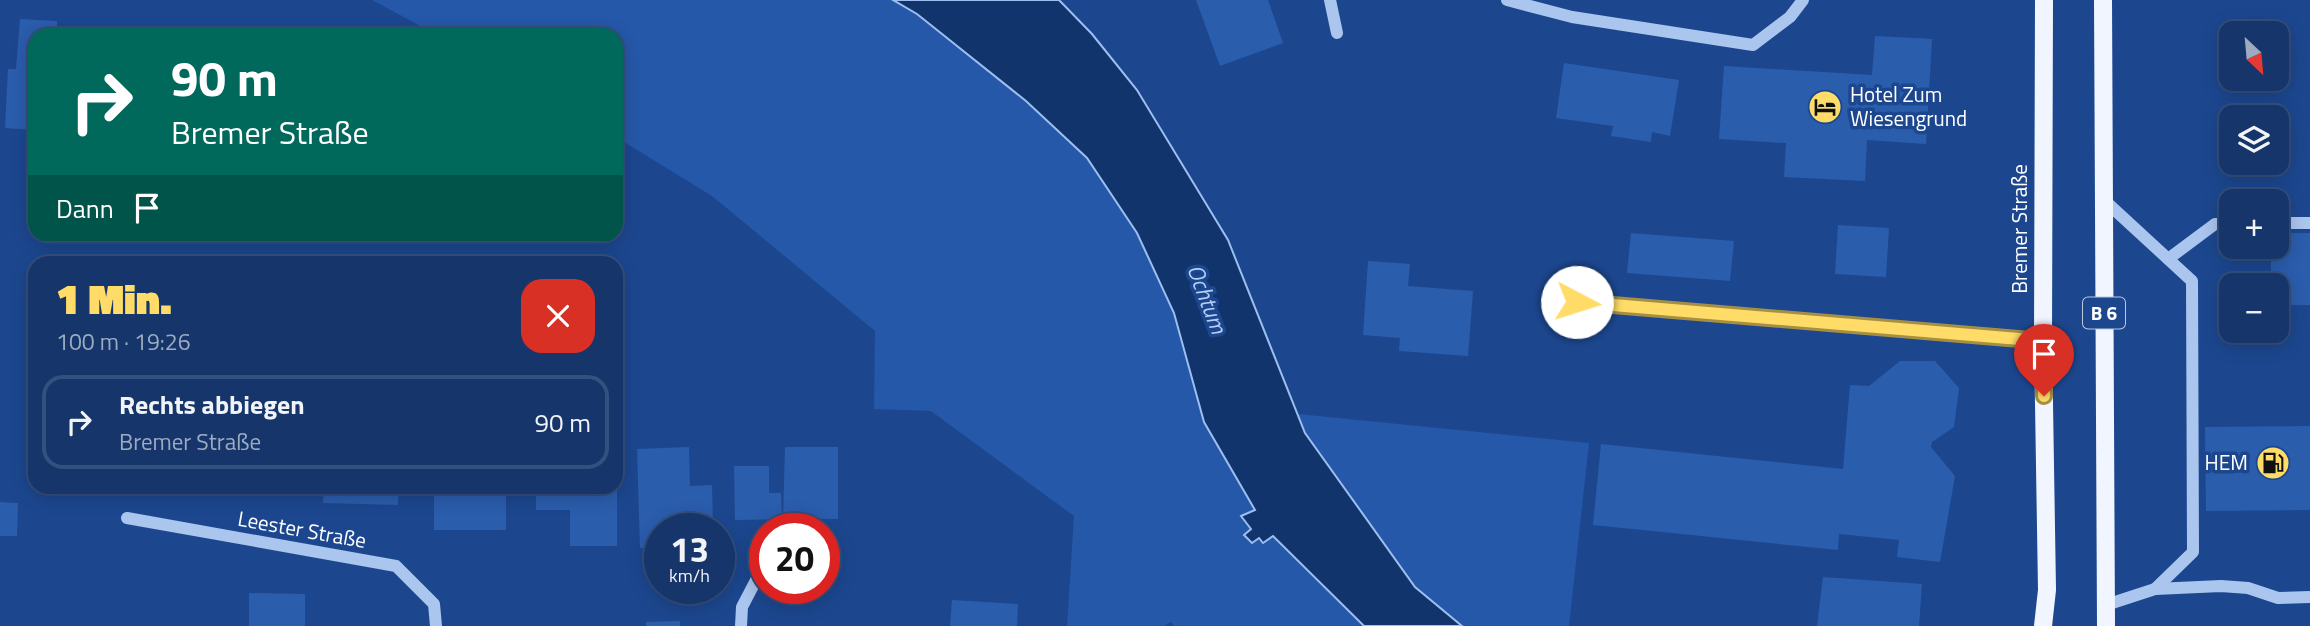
<!DOCTYPE html>
<html lang="de">
<meta charset="utf-8">
<style>
:root{--surface:#15356b;--page:#1e3d71;--text:#f1f3f6;--muted:#9dabc1;--line:#34507e;--accent:#fedc67}
body{margin:0;font-family:"Titillium Web",sans-serif;background:var(--page);color:var(--text);height:100vh;display:flex;flex-direction:column;font-size:26px;white-space:nowrap}
*{box-sizing:border-box;margin:0}
p{font-size:23px;color:var(--muted)}
.icon{flex:none;width:38px;height:38px;fill:none;stroke:currentColor;stroke-width:2;stroke-linecap:round;stroke-linejoin:round}
.map{position:relative;flex:1;overflow:hidden}
.drawer{position:absolute;left:28px;top:256px;width:595px;height:238px;display:flex;flex-direction:column;background:var(--surface);border-radius:21px;box-shadow:0 4px 18px #0003,0 0 0 2px var(--line)}
.drawer>*{flex:none}
.guide{position:absolute;left:28px;top:28px;width:595px;height:214px;border-radius:21px;box-shadow:0 4px 18px #0003,0 0 0 2px var(--line);background:#00695c;color:#fff;overflow:hidden}
.needle{width:46px;rotate:154deg}
.controls{position:absolute;left:2219px;top:21px;display:grid;gap:14px}
.controls a{display:grid;place-items:center;width:70px;height:70px;border-radius:14px;background:var(--surface);box-shadow:0 4px 18px #0003,0 0 0 2px var(--line);font-size:35px}
.speed{position:absolute;left:644px;top:513px;display:flex;gap:14px;font-size:35px;font-weight:700;text-align:center}
.speed>*{display:grid;place-content:center;width:91px;height:91px;border-radius:50%;background:var(--surface);box-shadow:0 4px 18px #0003,0 0 0 2px var(--line);line-height:1}
.speed small{font-size:18px;font-weight:400}
.speed .limit{border:10px solid #d22;background:#fff;color:#111}
.pin{position:absolute;display:grid;place-items:center;width:60px;height:60px;color:#fff;margin:-72px -30px;border-radius:50% 50% 50% 0;rotate:-45deg;box-shadow:0 0 7px #0007}
.pin .icon{rotate:45deg}
.me{position:absolute;width:77px;margin:-38px;rotate:95deg;stroke-linejoin:round;filter:drop-shadow(0 0 5px #0008)}
.turn{display:flex;align-items:center;gap:24px;height:147px;padding:0 28px;font-size:32px}
.turn .icon{width:91px;height:91px;stroke-width:2.5}
.turn b{display:block;font-size:49px;line-height:60px}
.then{display:flex;align-items:center;height:66px;padding:0 28px;background:#0003;gap:14px;font-size:26px}
.round{display:grid;place-items:center;flex:none;width:74px;height:74px;border-radius:21px;background:var(--page)}
.head{display:flex;align-items:center;justify-content:space-between;height:119px;padding:0 28px}
h1{font-size:42px;font-weight:800;line-height:52px;color:var(--accent)}
ul{padding:0;list-style:none}
li{display:flex;align-items:center;gap:21px;height:94px;margin:0 14px 10px;padding:0 14px;border:4px solid var(--line);border-radius:21px}
li div{flex:1}
li b{display:block;font-size:26px}
li em{font-style:normal}
.map>svg:first-child{display:block}
.green{fill:#2558a8}
.water{fill:#12346d;stroke:#9dbff0;stroke-width:2}
.building{fill:#2b5dad}
.lines{fill:none;stroke-linecap:round;stroke-linejoin:round}
.minor{stroke:#aac5ee;stroke-width:12}
.major{stroke:#f1f5ff;stroke-width:18}
.route-casing{stroke:#a58f43;stroke-width:18}
.route{stroke:#fedc67;stroke-width:12}
.labels{text-anchor:middle;stroke-width:7;stroke-linejoin:round;paint-order:stroke}
.shield{fill:#1c478f;stroke:#bbc8dd;stroke-width:2}
.shield-label{font-size:19px;font-weight:bold;fill:#fff}
.poi-label{font-size:21px;fill:#fff;stroke:#1c478f;text-anchor:start}
.street-label{font-size:21px;fill:#fff;stroke:#1c478f}
.water-label{font-size:23px;font-style:italic;fill:#b6cff5;stroke:#1c478f}
</style>
<div class="map">
<svg width="2310" height="626" viewBox="0 0 2310 626">
<rect width="100%" height="100%" fill="#1c478f"/>
<g class="green">
<path d="M372,0H893L917,14L1026,101L1087,158L1137,233L1174,313L1204,422L1255,511L1251,529L1244,536H1273L1364,626H1174L1171,622L1164,626H1067L1074,516L931,411L874,409L875,331L712,196L616,137V35H437Z"/>
<path d="M1298,414L1589,443L1569,626H1462L1415,587L1305,433Z"/>
</g>
<path class="water" d="M893,0H1059L1092,34L1137,90L1228,240L1305,433L1415,587L1462,626H1364L1273,536L1263,543L1259,538L1252,543L1244,535L1251,529L1241,516L1255,510L1204,422L1174,313L1137,233L1087,158L1026,101L917,14Z"/>
<g class="building">
<path d="M1196,0H1268L1283,43L1220,66Z"/>
<path d="M20,19L57,21V35H35V130L5,128L8,69H16Z"/>
<path d="M1875,36L1932,39L1926,144L1867,140L1865,181L1784,177L1786,143L1719,139L1724,66L1872,75Z"/>
<path d="M1564,63L1679,80L1670,136L1652,132L1651,142L1611,136L1613,126L1556,118Z"/>
<path d="M1838,225L1889,228L1886,277L1835,274Z"/>
<path d="M1631,233L1734,241L1730,281L1627,273Z"/>
<path d="M2277,233H2310V305H2277V285H2271V247H2277Z"/>
<path d="M1368,261L1410,264L1408,286L1473,291L1468,356L1399,351L1400,338L1363,335Z"/>
<path d="M1900,361H1935L1959,388L1954,427L1932,442L1931,447L1955,476L1940,562L1897,557L1899,540L1839,534L1838,550L1593,525L1601,444L1843,469L1850,385L1869,386Z"/>
<path d="M2310,426V510L2206,511L2205,427Z"/>
<path d="M689,447L690,486L712,485L713,528H660V548H640L637,449Z"/>
<path d="M785,447H838V519H783Z"/>
<path d="M734,466H769V493H781L782,519L735,520Z"/>
<path d="M324,486H399L398,505L323,503Z"/>
<rect x="434" y="486" width="72" height="44"/>
<path d="M536,486H617V546H570V510H536Z"/>
<path d="M0,502L18,503L17,536H0Z"/>
<path d="M1823,577L1922,584L1919,626H1817Z"/>
<path d="M249,593L305,594V626H249Z"/>
<path d="M952,600L1018,604L1017,626H950Z"/>
<path d="M680,621V626H646V622Z"/>
</g>
<g class="lines">
<g class="minor">
<path d="M1330,0L1337,33"/>
<path d="M1507,0L1572,17L1753,45L1790,17L1803,0"/>
<path d="M2104,200L2192,281L2193,552L2155,589"/>
<path d="M2277,223H2310"/>
<path d="M2168,259L2215,224H2231"/>
<path d="M1577,302L2043,341"/>
<path d="M127,518L396,566L434,604L436,626"/>
<path d="M2106,605L2155,589L2221,586L2248,588L2278,598L2310,597"/>
<path d="M741,626L742,607L765,563"/>
</g>
<g class="major">
<path d="M2103,0L2106,626"/>
<path d="M2043,626L2047,590L2043,341L2044,0"/>
</g>
</g>
<g class="lines">
<defs>
<path id="route" d="M1577,302L2043,341L2044,396"/>
</defs>
<use href="#route" class="route-casing"/>
<use href="#route" class="route"/>
</g>
<defs>
<symbol id="hotel-disc" viewBox="-11 -11 22 22"><circle r="9.5" fill="#fedc67" stroke="#1c478f"/><path d="M-6-4.5h1.5V1H6V5H4.5V3h-9V5H-6ZM-4 0a1.8 1.8 0 1 1 3.6 0ZM.5 0V-2.5h3Q6-2.5 6 0Z" fill="#111"/></symbol>
<symbol id="fuel-disc" viewBox="-11 -11 22 22"><circle r="9.5" fill="#fedc67" stroke="#1c478f"/><path d="M-5.5-6h7V0h2V4h1.3V-2.5L3-4.5l.8-.8L6-3V5H2.5V1h-1V6h-7ZM-4.2-4.7v3.2H.2V-4.7Z" fill="#111"/></symbol>
</defs>
<g fill-rule="evenodd">
<use href="#hotel-disc" x="1806" y="88" width="38" height="38"/>
<use href="#fuel-disc" x="2254" y="444" width="38" height="38"/>
</g>
<g class="labels">
<rect class="shield" x="2083" y="297.5" width="42" height="31" rx="5"/>
<g class="shield-label">
<text x="2104" y="320">B 6</text>
</g>
<g class="poi-label">
<text x="1850" y="102">Hotel Zum<tspan x="1850" dy="24">Wiesengrund</tspan></text>
<text x="2248" y="470" text-anchor="end">HEM</text>
</g>
<g class="street-label">
<text transform="translate(2020 229) rotate(-90)" y="7">Bremer Straße</text>
<text transform="translate(302 530) rotate(10)" y="7">Leester Straße</text>
</g>
<g class="water-label">
<text transform="translate(1207 299) rotate(69)" y="8">Ochtum</text>
</g>
</g>
</svg>
<div class="controls">
<a><svg class="needle" viewBox="-14 -14 28 28"><path d="M0-13l5 13h-10z" fill="#e53935"/><path d="M0 13l5-13h-10z" fill="#9dabc1"/></svg></a>
<a><svg class="icon" aria-label="layers" viewBox="0 0 24 24"><path d="M12 4l9 5-9 5-9-5zM3 14l9 5 9-5"/></svg></a>
<a>+</a>
<a>−</a>
</div>
<div class="speed"><div>13<small>km/h</small></div><div class="limit">20</div></div>
<div class="pin" style="left:2044px;top:396px;background:#d93025"><svg class="icon" aria-label="arrive" viewBox="0 0 24 24"><path d="M6 21V4h12l-3 4 3 4H6"/></svg></div>
<svg class="me" style="left:1577px;top:302px" viewBox="-20 -20 40 40"><circle r="19" fill="#fff"/><path d="M0-13L10 11 0 6-10 11z" fill="#fedc67"/></svg>
<div class="guide">
<div class="turn"><svg class="icon" aria-label="right" viewBox="0 0 24 24"><path d="M7 20v-9h11M14 6l5 5-5 5"/></svg><div><b>90 m</b>Bremer Straße</div></div>
<div class="then">Dann<svg class="icon" aria-label="arrive" viewBox="0 0 24 24"><path d="M6 21V4h12l-3 4 3 4H6"/></svg></div>
</div>
<section class="drawer">
<div class="head"><div><h1>1 Min.</h1><p>100 m · 19:26</p></div><a class="round" style="background:#d93025;color:#fff"><svg class="icon" aria-label="close" viewBox="0 0 24 24"><path d="M6 6l12 12M18 6L6 18"/></svg></a></div>
<ul>
<li><svg class="icon" aria-label="right" viewBox="0 0 24 24"><path d="M7 20v-9h11M14 6l5 5-5 5"/></svg><div><b>Rechts abbiegen</b><p>Bremer Straße</p></div><em>90 m</em></li>
</ul>
</section>
</div>
